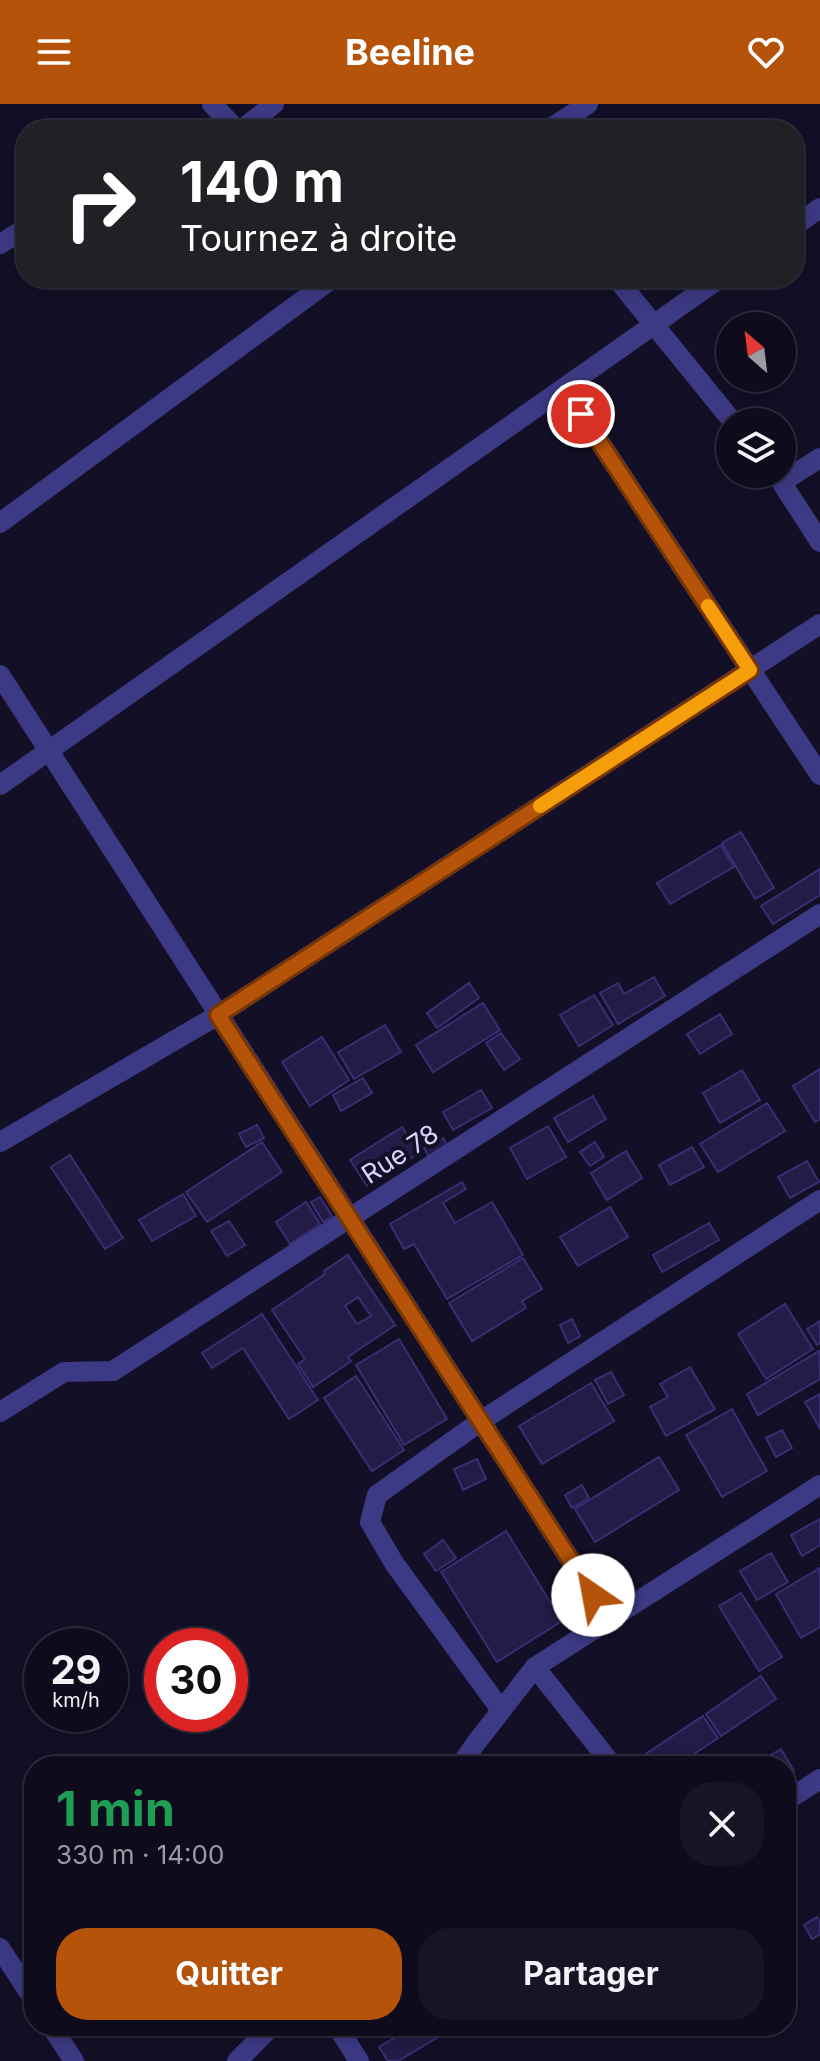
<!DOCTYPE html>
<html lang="fr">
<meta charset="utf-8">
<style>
:root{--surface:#0e0b1c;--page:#171425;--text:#f1f3f6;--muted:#9b9ba3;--line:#2e2b3b;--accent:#b45309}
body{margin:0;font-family:Inter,sans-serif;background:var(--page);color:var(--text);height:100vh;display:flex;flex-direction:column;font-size:30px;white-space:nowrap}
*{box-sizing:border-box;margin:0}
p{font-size:26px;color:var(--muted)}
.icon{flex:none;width:44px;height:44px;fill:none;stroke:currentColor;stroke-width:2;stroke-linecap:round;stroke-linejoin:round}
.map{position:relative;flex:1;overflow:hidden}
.details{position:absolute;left:24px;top:1652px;width:772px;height:280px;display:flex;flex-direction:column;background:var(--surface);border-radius:32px;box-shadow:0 4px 20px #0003,0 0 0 2px var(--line)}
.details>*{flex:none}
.banner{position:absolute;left:16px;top:16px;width:788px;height:168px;border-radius:32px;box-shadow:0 4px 20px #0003,0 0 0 2px var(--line);background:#202124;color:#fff;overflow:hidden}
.needle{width:52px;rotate:332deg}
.buttons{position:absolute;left:716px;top:208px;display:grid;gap:16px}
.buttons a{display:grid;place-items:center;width:80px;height:80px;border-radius:50%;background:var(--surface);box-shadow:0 4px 20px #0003,0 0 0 2px var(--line);font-size:40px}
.speed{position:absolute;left:24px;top:1524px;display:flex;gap:16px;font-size:40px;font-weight:700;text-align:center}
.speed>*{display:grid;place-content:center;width:104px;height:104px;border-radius:50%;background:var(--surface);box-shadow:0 4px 20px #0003,0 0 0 2px var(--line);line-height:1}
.speed small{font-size:20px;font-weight:400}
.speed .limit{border:12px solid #d22;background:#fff;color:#111}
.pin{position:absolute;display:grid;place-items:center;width:68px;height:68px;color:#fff;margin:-34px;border:4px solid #fff;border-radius:50%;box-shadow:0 2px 8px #0007}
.me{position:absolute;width:88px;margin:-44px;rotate:327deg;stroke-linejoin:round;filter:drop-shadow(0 0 6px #0008)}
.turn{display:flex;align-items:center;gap:28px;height:168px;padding:0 32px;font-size:36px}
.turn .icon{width:104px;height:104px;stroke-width:2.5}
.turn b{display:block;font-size:56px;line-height:68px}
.round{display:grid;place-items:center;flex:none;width:84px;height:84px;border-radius:32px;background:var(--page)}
.headline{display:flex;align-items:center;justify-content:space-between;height:136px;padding:0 32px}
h1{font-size:48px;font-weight:700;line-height:60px;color:#1e9e55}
.cta{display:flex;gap:16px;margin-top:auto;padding:16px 32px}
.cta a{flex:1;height:92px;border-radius:32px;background:var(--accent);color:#fff;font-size:32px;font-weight:700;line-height:92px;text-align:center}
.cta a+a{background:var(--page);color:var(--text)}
header{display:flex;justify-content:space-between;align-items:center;height:104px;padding:0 32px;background:var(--accent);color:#fff;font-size:36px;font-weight:700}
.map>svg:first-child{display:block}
.building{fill:#241b47;stroke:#3b2d73;stroke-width:2;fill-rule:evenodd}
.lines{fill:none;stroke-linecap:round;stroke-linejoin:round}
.street{stroke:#3d3a85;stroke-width:20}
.route-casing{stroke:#753606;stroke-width:20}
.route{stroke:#b45309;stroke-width:14}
.slow{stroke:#f59e0b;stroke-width:14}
.labels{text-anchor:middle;stroke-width:8;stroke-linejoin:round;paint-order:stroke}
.street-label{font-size:26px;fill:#d9d4ff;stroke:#130f26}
</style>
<header><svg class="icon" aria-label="menu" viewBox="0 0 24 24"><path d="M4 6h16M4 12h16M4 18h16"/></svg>Beeline<svg class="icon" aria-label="heart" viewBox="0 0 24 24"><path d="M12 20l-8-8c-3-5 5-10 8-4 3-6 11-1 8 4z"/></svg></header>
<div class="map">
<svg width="820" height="1957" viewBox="0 0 820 1957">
<rect width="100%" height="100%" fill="#130f26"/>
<g class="building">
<path d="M741,728L774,784L755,795L722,739Z"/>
<path d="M721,741L734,763L670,800L657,779Z"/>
<path d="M820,765V791L773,820L761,802Z"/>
<path d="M654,873L665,892L618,920L600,889L618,879L624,890Z"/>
<path d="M469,879L479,894L437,924L427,909Z"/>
<path d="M594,891L613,921L579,942L560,911Z"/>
<path d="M483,899L500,926L433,968L416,941Z"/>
<path d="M720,910L732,930L700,950L687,930Z"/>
<path d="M385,921L401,948L354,975L338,948Z"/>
<path d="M501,929L520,955L504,966L486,939Z"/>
<path d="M322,933L349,976L310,1002L282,958Z"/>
<path d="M820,965V1015L815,1018L793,982Z"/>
<path d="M742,966L760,996L720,1019L703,989Z"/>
<path d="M363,974L372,989L341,1007L333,991Z"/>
<path d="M481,986L492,1004L453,1026L443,1008Z"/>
<path d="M593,992L606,1015L568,1038L554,1014Z"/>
<path d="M767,999L785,1027L718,1068L700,1040Z"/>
<path d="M257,1021L264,1034L246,1043L239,1030Z"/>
<path d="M548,1022L566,1053L527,1075L510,1044Z"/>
<path d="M402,1023L419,1049L367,1082L350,1056Z"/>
<path d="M443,1034L453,1052L434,1063L424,1044Z"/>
<path d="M262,1038L282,1068L207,1118L186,1088Z"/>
<path d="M595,1038L604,1053L590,1062L580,1048Z"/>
<path d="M692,1043L704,1063L670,1081L659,1061Z"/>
<path d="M626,1047L642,1074L607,1096L591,1069Z"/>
<path d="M70,1051L123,1134L105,1145L51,1063Z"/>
<path d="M807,1057L819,1078L790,1094L778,1073Z"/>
<path d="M462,1078L466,1085L443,1099L455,1119L492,1098L523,1151L447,1195L414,1140L404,1145L390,1120Z"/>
<path d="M183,1090L196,1112L152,1137L139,1116Z"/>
<path d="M320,1093L332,1112L323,1118L311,1098Z"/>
<path d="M306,1098L320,1120L290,1140L276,1118Z"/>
<path d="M610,1103L628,1133L578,1162L560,1133Z"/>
<path d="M229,1117L245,1141L227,1152L211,1127Z"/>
<path d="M709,1119L719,1136L662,1168L653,1151Z"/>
<path d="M348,1151L395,1221L348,1253L351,1257L313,1283L298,1260L305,1255L272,1206L325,1170L324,1167ZM358,1193L371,1212L357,1220L345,1202Z"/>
<path d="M523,1154L542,1185L522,1197L526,1204L472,1237L449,1199Z"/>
<path d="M785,1200L813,1245L766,1275L738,1230Z"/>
<path d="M262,1210L318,1296L289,1315L243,1244L212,1264L202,1249Z"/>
<path d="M572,1215L580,1232L568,1239L560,1221Z"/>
<path d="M820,1217V1239L817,1241L807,1225Z"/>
<path d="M399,1235L447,1315L404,1341L356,1261Z"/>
<path d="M819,1247L820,1275L758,1311L747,1290Z"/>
<path d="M690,1263L715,1305L666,1332L650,1303L668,1293L660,1280Z"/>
<path d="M611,1268L624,1291L608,1300L595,1276Z"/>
<path d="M356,1272L404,1346L372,1367L324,1294Z"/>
<path d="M591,1279L614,1317L542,1360L519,1322Z"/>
<path d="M820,1290V1325L805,1298Z"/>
<path d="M732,1305L767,1367L722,1393L686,1331Z"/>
<path d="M782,1326L792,1344L776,1353L766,1334Z"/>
<path d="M659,1353L679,1386L595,1438L575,1405Z"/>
<path d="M477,1355L486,1375L463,1386L454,1365Z"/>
<path d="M582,1381L589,1394L572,1404L565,1391Z"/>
<path d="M820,1415V1441L802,1452L791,1431Z"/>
<path d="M506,1427L562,1517L497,1558L441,1468Z"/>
<path d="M443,1436L456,1454L436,1467L424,1450Z"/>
<path d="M771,1449L788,1478L757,1496L740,1467Z"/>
<path d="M820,1464V1523L801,1534L776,1490Z"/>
<path d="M741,1489L782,1553L759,1567L719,1502Z"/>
<path d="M761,1572L776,1595L721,1632L706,1610Z"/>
<path d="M703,1612L718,1634L676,1662H652L644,1651Z"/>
<path d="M781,1645L794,1667L786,1672V1662H752Z"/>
<path d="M817,1813L820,1818V1830L812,1835L804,1821Z"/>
<path d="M414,1922H457L398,1957H388L379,1943Z"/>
</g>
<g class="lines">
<g class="street">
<path d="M212,0L237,26"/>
<path d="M241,26L274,0"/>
<path d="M548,26L588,0"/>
<path d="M794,122L820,104"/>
<path d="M0,140L26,124"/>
<path d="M616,174L733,318"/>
<path d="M564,284L820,671"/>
<path d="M776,370L820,438"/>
<path d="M782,378L820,354"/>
<path d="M0,419L333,174"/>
<path d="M0,571L609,1516"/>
<path d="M0,681L720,174"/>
<path d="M0,1038L218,911L820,520"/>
<path d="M0,1308L64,1268L113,1267L820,810"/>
<path d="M535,1563L613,1662"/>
<path d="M501,1606L394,1459L370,1418L377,1391L481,1317L820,1096"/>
<path d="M460,1662L476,1639L535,1563L820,1381"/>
<path d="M786,1697L820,1675"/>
<path d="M0,1844L34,1896"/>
<path d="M51,1922L74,1957"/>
<path d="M337,1922L359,1957"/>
<path d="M237,1957L272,1922"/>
</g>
</g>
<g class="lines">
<defs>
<path id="route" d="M581,310L750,566L218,911L593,1491"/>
</defs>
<use href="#route" class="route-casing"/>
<use href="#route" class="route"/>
<path class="slow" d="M540,702L750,566L708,502"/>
</g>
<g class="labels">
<g class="street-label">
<text transform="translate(400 1050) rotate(-33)" y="9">Rue 78</text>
</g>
</g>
</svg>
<div class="buttons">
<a><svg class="needle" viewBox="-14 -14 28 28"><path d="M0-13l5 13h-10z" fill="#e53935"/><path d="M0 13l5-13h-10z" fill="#9b9ba3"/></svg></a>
<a><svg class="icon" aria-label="layers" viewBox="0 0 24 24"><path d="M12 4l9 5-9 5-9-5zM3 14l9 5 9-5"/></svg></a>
</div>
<div class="speed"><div>29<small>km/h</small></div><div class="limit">30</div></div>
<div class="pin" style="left:581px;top:310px;background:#d93025"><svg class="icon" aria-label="arrive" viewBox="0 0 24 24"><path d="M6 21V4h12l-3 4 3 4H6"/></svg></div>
<svg class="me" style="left:593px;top:1491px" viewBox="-20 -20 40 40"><circle r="19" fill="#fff"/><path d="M0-13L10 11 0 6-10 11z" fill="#b45309"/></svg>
<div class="banner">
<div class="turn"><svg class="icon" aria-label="right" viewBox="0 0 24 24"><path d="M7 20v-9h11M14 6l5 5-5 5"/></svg><div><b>140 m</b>Tournez à droite</div></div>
</div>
<section class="details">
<div class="headline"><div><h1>1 min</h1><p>330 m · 14:00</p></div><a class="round"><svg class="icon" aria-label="close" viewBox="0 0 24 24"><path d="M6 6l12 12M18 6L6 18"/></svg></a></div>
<div class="cta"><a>Quitter</a><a>Partager</a></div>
</section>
</div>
